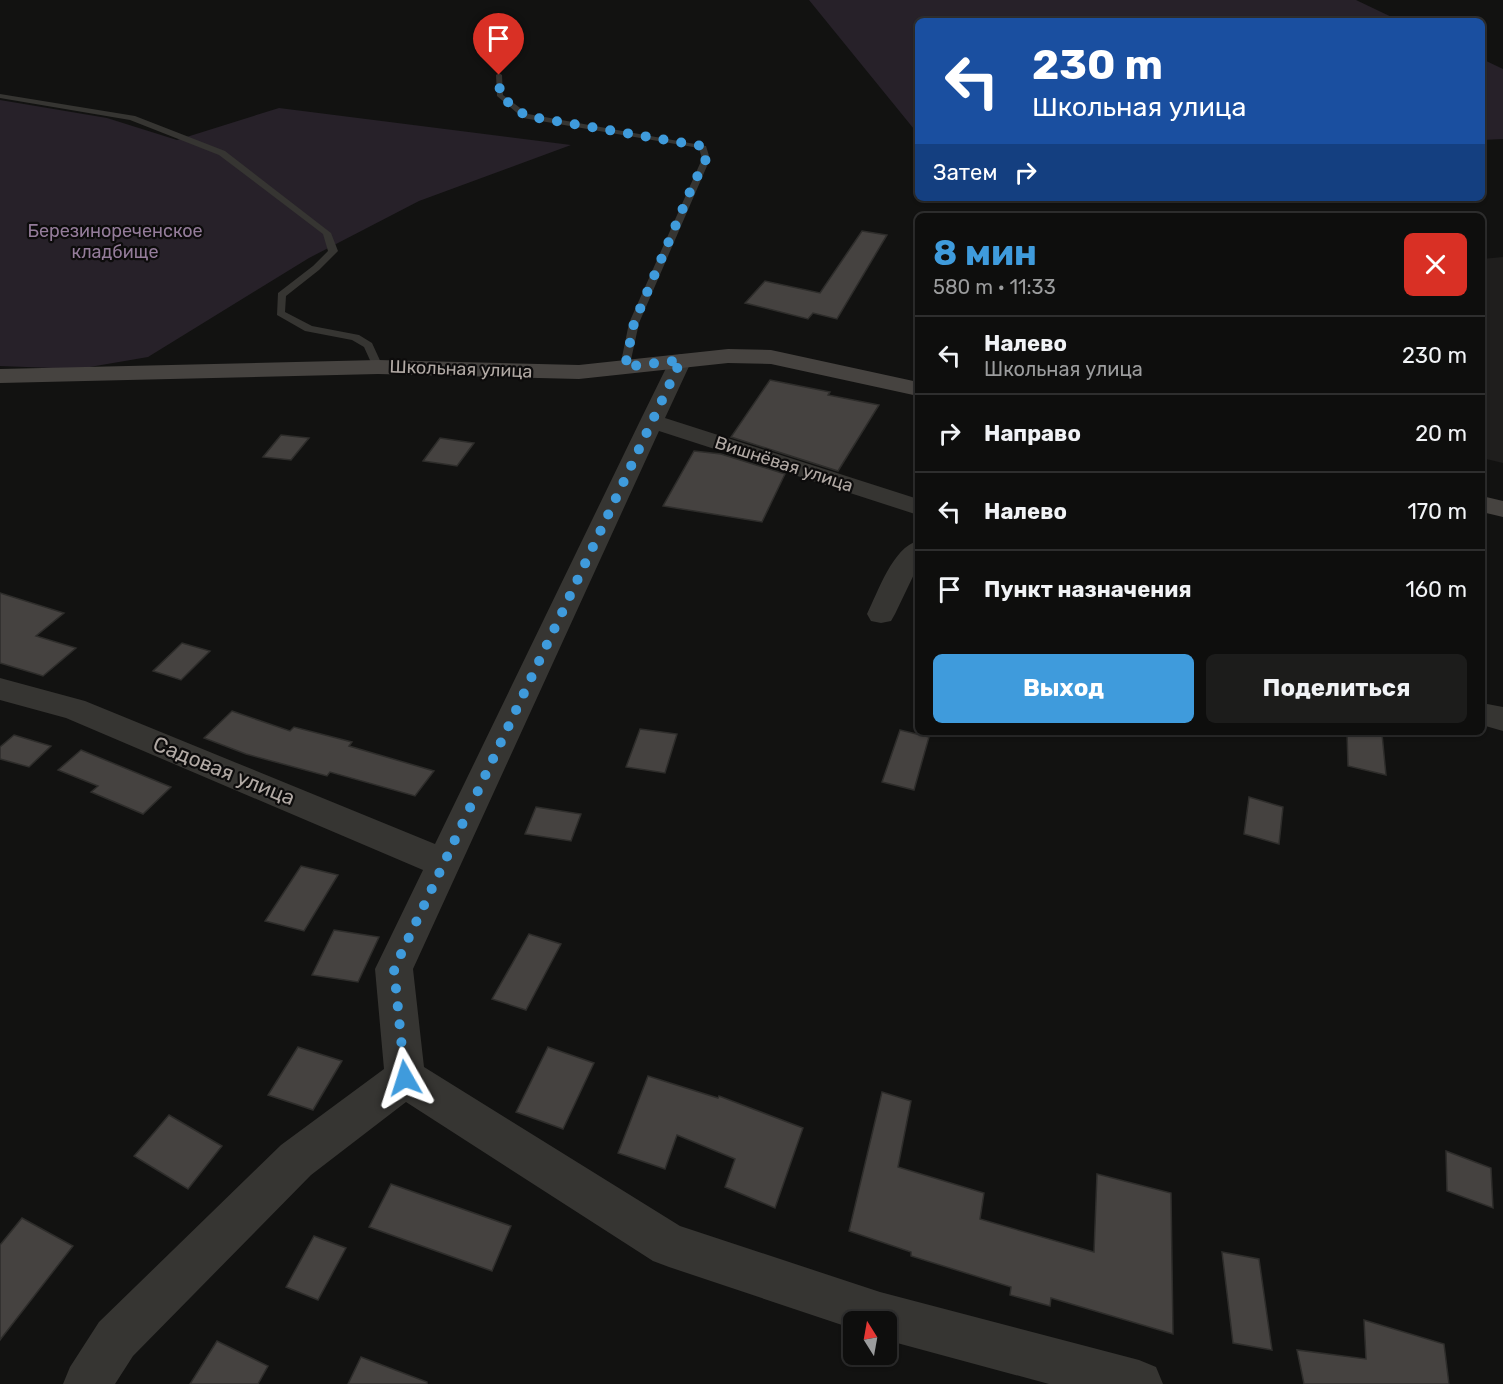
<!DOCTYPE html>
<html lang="ru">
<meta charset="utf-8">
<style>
:root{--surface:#0e0e0d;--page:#1c1c1b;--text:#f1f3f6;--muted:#9b9c9d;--line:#2e2e2e;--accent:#3f9bdc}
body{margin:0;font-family:Rubik,sans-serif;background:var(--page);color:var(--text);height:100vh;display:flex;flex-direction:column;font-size:22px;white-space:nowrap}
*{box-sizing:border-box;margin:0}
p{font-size:20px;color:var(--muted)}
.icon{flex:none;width:33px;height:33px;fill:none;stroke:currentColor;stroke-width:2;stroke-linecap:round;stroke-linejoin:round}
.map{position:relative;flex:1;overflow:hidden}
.side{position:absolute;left:915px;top:213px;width:570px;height:522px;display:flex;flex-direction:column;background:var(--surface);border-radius:9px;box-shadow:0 2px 4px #0004,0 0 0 2px var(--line)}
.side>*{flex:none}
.top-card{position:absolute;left:915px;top:18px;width:570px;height:183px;border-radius:9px;box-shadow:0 2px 4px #0004,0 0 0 2px var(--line);background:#1a4fa0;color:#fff;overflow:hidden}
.needle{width:39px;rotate:349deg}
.tools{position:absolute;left:843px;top:1311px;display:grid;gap:12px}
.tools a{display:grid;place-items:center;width:54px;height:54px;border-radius:9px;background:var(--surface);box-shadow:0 2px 4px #0004,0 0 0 2px var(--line);font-size:30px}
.pin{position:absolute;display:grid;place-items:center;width:51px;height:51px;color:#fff;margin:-62px -26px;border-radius:50% 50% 50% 0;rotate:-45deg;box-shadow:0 0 6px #0007}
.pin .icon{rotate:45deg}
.me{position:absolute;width:66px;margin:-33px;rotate:354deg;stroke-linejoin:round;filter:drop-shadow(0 0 4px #0008)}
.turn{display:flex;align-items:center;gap:21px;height:126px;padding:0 18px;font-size:27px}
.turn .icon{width:78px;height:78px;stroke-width:2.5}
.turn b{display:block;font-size:42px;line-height:51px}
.then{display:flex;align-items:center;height:57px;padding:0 18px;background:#0003;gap:12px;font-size:22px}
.round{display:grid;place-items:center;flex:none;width:63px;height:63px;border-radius:9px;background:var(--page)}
.headline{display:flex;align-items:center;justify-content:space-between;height:102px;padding:0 18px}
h1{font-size:36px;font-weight:700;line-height:45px;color:var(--accent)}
.cta{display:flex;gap:12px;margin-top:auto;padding:12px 18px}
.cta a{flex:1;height:69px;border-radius:9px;background:var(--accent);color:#fff;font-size:24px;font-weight:700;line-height:69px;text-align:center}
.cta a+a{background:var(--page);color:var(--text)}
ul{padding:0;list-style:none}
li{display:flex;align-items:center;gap:18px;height:78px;padding:0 18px;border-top:2px solid var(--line)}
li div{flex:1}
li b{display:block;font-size:22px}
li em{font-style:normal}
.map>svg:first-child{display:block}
.built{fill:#1f1e1d}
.green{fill:#272129}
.building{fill:#454240;stroke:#2e2d2b;stroke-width:1.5}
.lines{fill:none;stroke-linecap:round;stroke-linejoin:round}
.lane{fill:#363532;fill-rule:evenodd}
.street{fill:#363532;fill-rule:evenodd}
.secondary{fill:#464340;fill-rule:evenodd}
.route{stroke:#3f9bdc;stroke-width:10;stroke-dasharray:0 18}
.labels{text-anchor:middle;stroke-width:4.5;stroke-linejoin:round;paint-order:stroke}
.far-park-label{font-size:18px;fill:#947c9a;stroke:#0d0c0c}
.far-street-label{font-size:18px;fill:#b1a9a4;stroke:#0d0c0c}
.street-label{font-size:21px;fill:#b1a9a4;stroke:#0d0c0c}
</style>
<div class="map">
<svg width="1503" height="1384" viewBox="0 0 1503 1384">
<rect width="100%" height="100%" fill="#121211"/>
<path class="built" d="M1503,257V463L1482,458V259Z"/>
<g class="green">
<path d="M809,0H1356L1400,21H918V134Z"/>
<path d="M1482,59L1503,69V139L1482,140Z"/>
<path d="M0,100L107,118L177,140L279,108L571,145L419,201L309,258L148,357L78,369L0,366Z"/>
</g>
<g class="building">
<path d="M862,231L887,235L837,319L813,313L808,319L745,303L765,281L820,293Z"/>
<path d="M770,380L830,392L828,395L879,405L838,471L731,437Z"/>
<path d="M281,435L309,438L291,460L263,457Z"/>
<path d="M440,438L474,443L457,466L423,461Z"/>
<path d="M694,451L721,454L785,474L762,522L663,506Z"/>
<path d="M0,593L64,613L36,636L76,648L43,676L0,663Z"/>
<path d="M182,643L210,651L181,680L153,671Z"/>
<path d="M232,711L290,731L294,727L352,742L349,746L434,771L415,796L330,772L327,776L246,754L204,738Z"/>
<path d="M640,729L677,734L665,773L626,767Z"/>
<path d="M900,730L929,737L914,790L882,782Z"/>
<path d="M1347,732L1382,734L1386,775L1348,766Z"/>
<path d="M14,735L51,746L29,767L0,759V747Z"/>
<path d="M81,750L171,787L143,814L91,792L98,786L58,770Z"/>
<path d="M1249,797L1283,807L1279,844L1244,834Z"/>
<path d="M536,807L581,814L571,841L525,834Z"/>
<path d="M301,866L338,875L304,931L265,921Z"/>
<path d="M334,930L379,937L358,982L312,975Z"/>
<path d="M529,934L561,944L526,1010L492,999Z"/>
<path d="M298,1047L342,1061L313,1110L268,1095Z"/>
<path d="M548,1047L594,1063L563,1129L516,1112Z"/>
<path d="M648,1076L718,1098L719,1096L803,1128L775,1208L725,1187L735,1159L677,1135L665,1169L618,1153Z"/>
<path d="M882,1092L911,1101L898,1167L984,1193L980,1219L1094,1252L1097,1174L1171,1193L1173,1334L1051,1298L1050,1306L1010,1295L1011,1287L911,1256V1252L849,1231Z"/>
<path d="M169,1115L222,1146L188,1189L134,1156Z"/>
<path d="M1446,1151L1491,1168L1493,1208L1447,1191Z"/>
<path d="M391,1184L511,1226L492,1271L369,1227Z"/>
<path d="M22,1218L73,1246L0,1340V1245Z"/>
<path d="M314,1236L346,1248L318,1300L286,1287Z"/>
<path d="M1222,1252L1259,1259L1272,1350L1233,1343Z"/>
<path d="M1364,1320L1444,1344L1449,1384H1304L1297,1350L1366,1359Z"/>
<path d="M217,1341L268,1366L258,1384H190Z"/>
<path d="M361,1357L427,1382V1384H348Z"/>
</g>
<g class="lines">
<g class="lane">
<path d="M499,73L502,75L503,95L528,114L706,146L710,159L639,323L629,369L625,370L620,367L629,323L702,159L699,148L523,118L497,96L496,75Z"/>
<path d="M0,94L135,116L225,151L331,233L338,251L319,270L286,296L285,312L312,326L359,335L372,343L383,367L382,369H374L364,347L352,340L305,331L277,315L278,293L313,266L328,251L323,234L219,155L130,120L0,98Z"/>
</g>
<g class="street">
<path d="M681,354L688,356L692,360L665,418L918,499V515L659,431L413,969L424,1067L680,1226L880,1292L1139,1360L1156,1367L1163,1384H1049L886,1340V1322H854V1329L669,1267L653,1261L406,1102L311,1175L133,1356L115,1384H63L70,1367L99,1322L281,1145L384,1069L375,969L423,870L66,718L0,700V678L85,701L435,844L640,421L670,360L674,356Z"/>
<path d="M918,541V566L895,614L891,621L881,623L871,621L867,614C878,592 893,547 918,541Z"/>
<path d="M1482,703L1503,707V731L1482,725Z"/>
</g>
<g class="secondary">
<path d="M728,349L771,350L918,382V396L771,364L728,363L579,379L378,374L0,383V369L378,360L579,365Z"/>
<path d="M1482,496L1503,501V517L1482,512Z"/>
</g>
</g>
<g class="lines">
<path class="route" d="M405,1078L394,969L681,360L625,367L634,323L692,187L706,159L702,146L526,116L500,96L499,75"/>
</g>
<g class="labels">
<g class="far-park-label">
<text x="115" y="237">Березинореченское<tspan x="115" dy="21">кладбище</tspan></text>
</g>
<g class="far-street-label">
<text transform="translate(461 369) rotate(2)" y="6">Школьная улица</text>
<text transform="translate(784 464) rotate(18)" y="6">Вишнёвая улица</text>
</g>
<g class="street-label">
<text transform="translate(224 771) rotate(22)" y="7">Садовая улица</text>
</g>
</g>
</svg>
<div class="tools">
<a><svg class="needle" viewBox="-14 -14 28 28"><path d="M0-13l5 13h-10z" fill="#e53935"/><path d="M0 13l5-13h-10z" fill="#9b9c9d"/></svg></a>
</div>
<div class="pin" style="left:499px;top:75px;background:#d93025"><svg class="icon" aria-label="arrive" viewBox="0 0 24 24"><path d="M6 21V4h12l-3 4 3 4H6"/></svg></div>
<svg class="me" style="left:405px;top:1078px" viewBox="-20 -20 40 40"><path d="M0-17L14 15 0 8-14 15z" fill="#3f9bdc" stroke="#fff" stroke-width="4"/></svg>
<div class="top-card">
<div class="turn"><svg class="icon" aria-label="left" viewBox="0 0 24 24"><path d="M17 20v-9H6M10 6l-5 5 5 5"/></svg><div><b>230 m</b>Школьная улица</div></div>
<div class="then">Затем<svg class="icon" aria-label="right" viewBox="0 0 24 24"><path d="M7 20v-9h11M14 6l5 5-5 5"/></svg></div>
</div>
<section class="side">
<div class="headline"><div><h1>8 мин</h1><p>580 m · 11:33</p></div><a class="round" style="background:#d93025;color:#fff"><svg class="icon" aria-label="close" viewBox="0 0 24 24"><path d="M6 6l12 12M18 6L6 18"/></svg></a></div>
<ul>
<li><svg class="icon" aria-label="left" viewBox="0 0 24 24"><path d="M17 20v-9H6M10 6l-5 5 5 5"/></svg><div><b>Налево</b><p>Школьная улица</p></div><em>230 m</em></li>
<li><svg class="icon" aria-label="right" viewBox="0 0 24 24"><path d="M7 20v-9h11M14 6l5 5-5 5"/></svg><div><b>Направо</b></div><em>20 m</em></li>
<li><svg class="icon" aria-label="left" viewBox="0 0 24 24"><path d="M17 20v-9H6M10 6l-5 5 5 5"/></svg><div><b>Налево</b></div><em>170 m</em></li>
<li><svg class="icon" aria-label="arrive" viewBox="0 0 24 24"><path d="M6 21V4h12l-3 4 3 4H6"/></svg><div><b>Пункт назначения</b></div><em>160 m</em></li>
</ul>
<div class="cta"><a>Выход</a><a>Поделиться</a></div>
</section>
</div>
